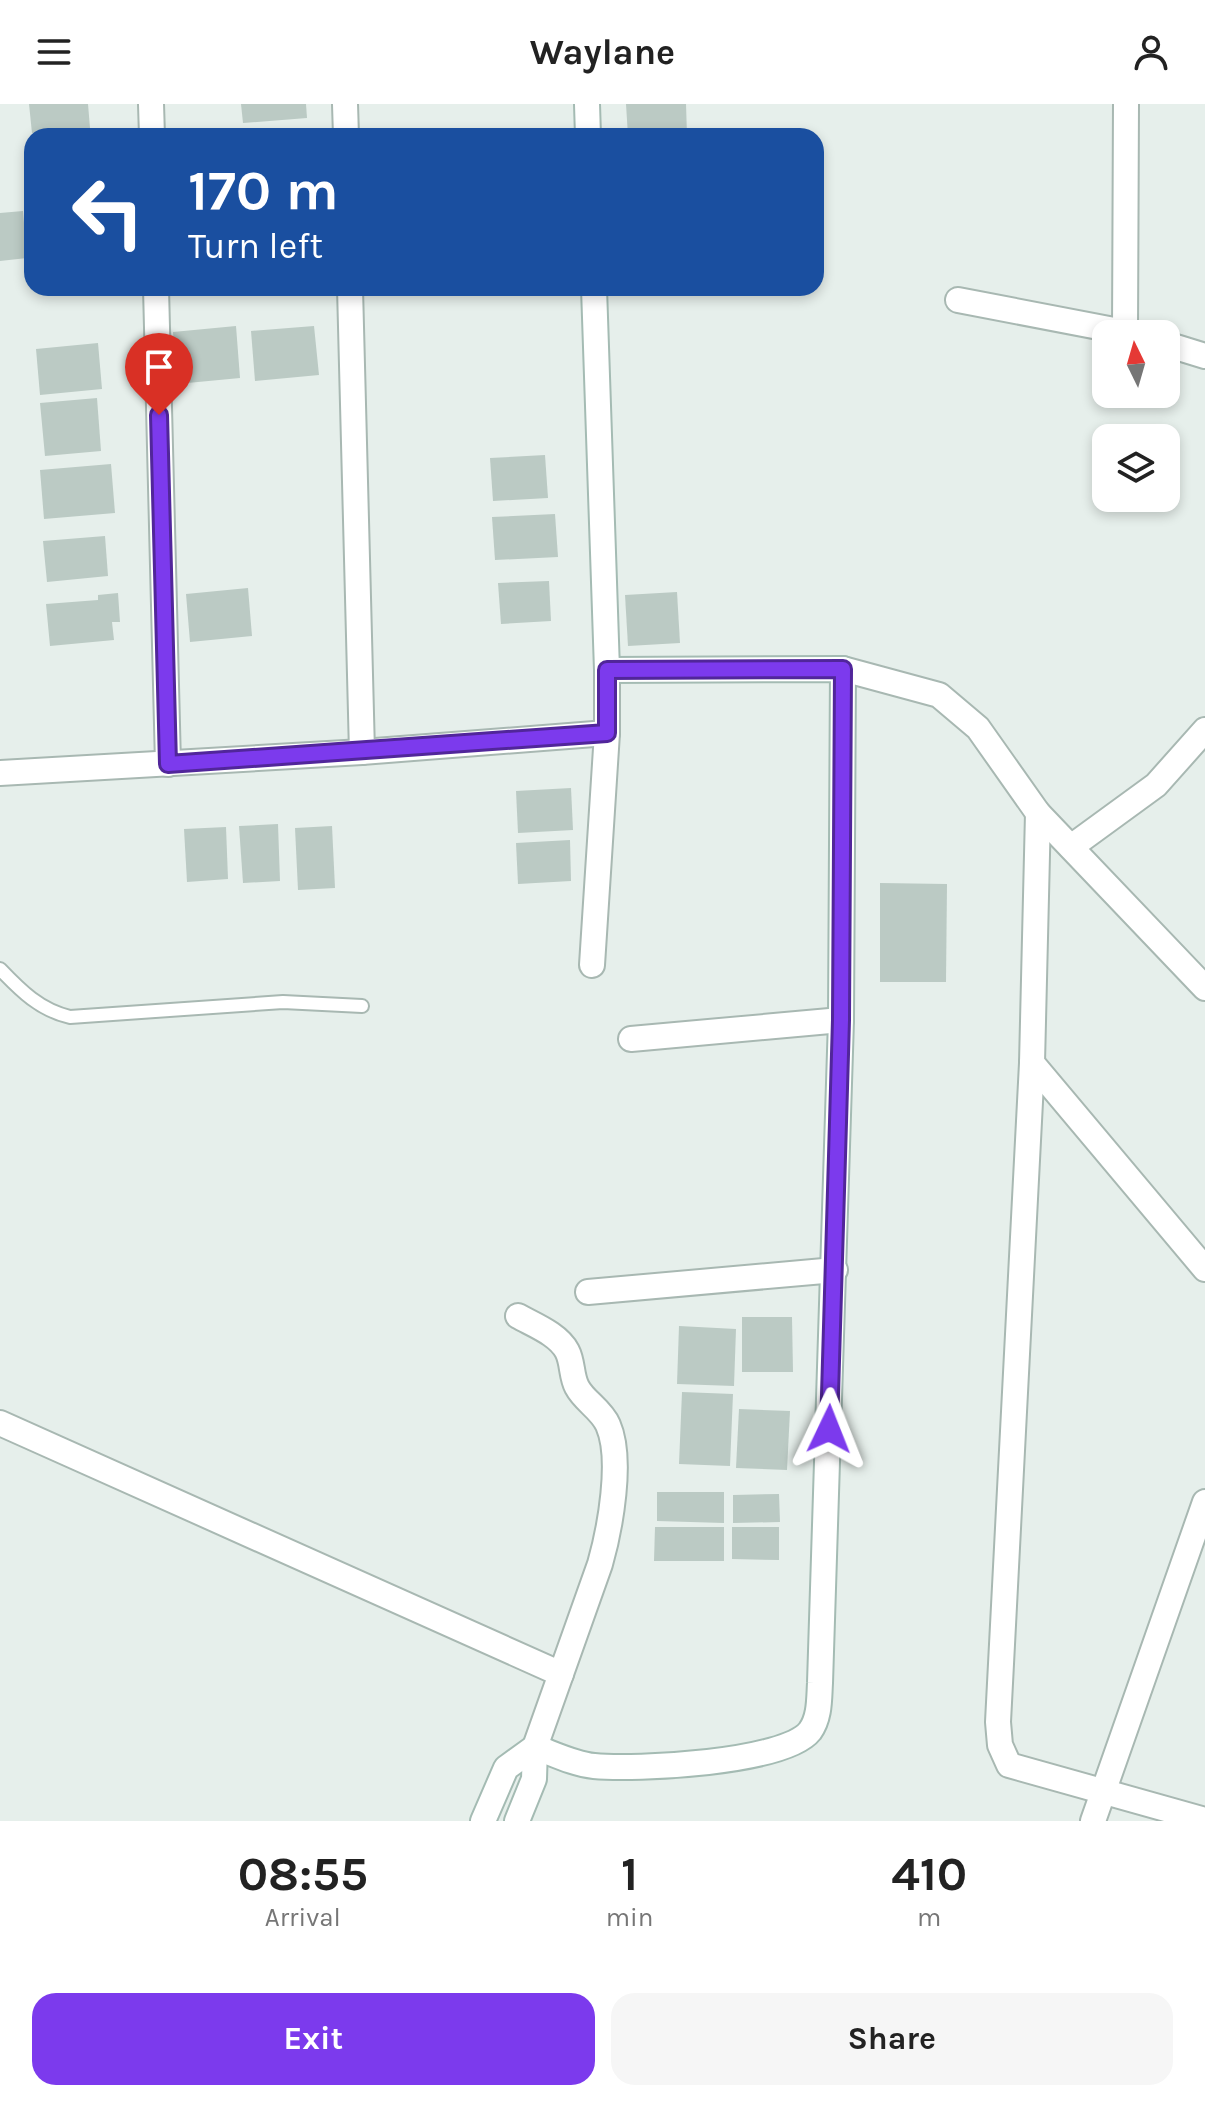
<!DOCTYPE html>
<style>
:root{--surface:#fff;--page:#f6f6f6;--text:#222;--muted:#767676;--accent:#7c3aed}
body{margin:0;font-family:Karla,sans-serif;background:var(--page);color:var(--text);height:100vh;display:flex;flex-direction:column;font-size:30px;white-space:nowrap}
*{box-sizing:border-box;margin:0}
p{font-size:26px;color:var(--muted)}
.icon{flex:none;width:44px;height:44px;fill:none;stroke:currentColor;stroke-width:2;stroke-linecap:round;stroke-linejoin:round}
.map{position:relative;height:1717px;overflow:hidden}
.drawer{display:flex;flex-direction:column;background:var(--surface);flex:1}
.drawer>*{flex:none}
.guide{position:absolute;left:24px;top:24px;width:800px;height:168px;border-radius:24px;box-shadow:0 4px 12px #0003;background:#1a4fa0;color:#fff;overflow:hidden}
.needle{width:52px;rotate:355deg}
.controls{position:absolute;left:1092px;top:216px;display:grid;gap:16px}
.controls a{display:grid;place-items:center;width:88px;height:88px;border-radius:16px;background:var(--surface);box-shadow:0 4px 12px #0003;font-size:40px}
.pin{position:absolute;display:grid;place-items:center;width:68px;height:68px;color:#fff;margin:-82px -34px;border-radius:50% 50% 50% 0;rotate:-45deg;box-shadow:0 0 8px #0007}
.pin .icon{rotate:45deg}
.me{position:absolute;width:88px;margin:-44px;rotate:2deg;stroke-linejoin:round;filter:drop-shadow(0 0 6px #0008)}
.turn{display:flex;align-items:center;gap:28px;height:168px;padding:0 32px;font-size:36px}
.turn .icon{width:104px;height:104px;stroke-width:2.5}
.turn b{display:block;font-size:56px;line-height:68px}
.eta{display:flex;justify-content:space-evenly;align-items:center;height:136px;text-align:center}
.eta b{font-size:48px;font-weight:700;line-height:56px}
.cta{display:flex;gap:16px;margin-top:auto;padding:16px 32px}
.cta a{flex:1;height:92px;border-radius:24px;background:var(--accent);color:#fff;font-size:32px;font-weight:700;line-height:92px;text-align:center}
.cta a+a{background:var(--page);color:var(--text)}
header{display:flex;justify-content:space-between;align-items:center;height:104px;padding:0 32px;background:var(--surface);font-size:36px;font-weight:700}
.map>svg:first-child{display:block}
.building{fill:#bbcac4}
.lines{fill:none;stroke-linecap:round;stroke-linejoin:round}
.lane-casing{stroke:#a8b8b2;stroke-width:16}
.street-casing{stroke:#a8b8b2;stroke-width:28}
.secondary-casing{stroke:#a4bbb3;stroke-width:28}
.lane{stroke:#fff;stroke-width:12}
.street{stroke:#fff;stroke-width:24}
.secondary{stroke:#fff;stroke-width:24}
.route-casing{stroke:#51269a;stroke-width:20}
.route{stroke:#7c3aed;stroke-width:14}
</style>
<header><svg class="icon" aria-label="menu" viewBox="0 0 24 24"><path d="M4 6h16M4 12h16M4 18h16"/></svg>Waylane<svg class="icon" aria-label="person" viewBox="0 0 24 24"><circle cx="12" cy="8" r="4"/><path d="M4 21q1-7 8-7t8 7"/></svg></header>
<div class="map">
<svg width="1205" height="1717" viewBox="0 0 1205 1717">
<rect width="100%" height="100%" fill="#e6efeb"/>
<g class="building">
<path d="M29,0H88L90,24L32,29Z"/>
<path d="M241,0H306L307,14L243,19Z"/>
<path d="M626,0H686L687,32H628Z"/>
<path d="M23,107L27,154L0,157V109Z"/>
<path d="M236,222L240,274L177,280L173,228Z"/>
<path d="M314,222L319,271L255,277L251,227Z"/>
<path d="M98,239L102,285L40,291L36,245Z"/>
<path d="M97,294L101,347L45,352L40,299Z"/>
<path d="M545,351L548,394L493,397L490,354Z"/>
<path d="M111,360L115,409L44,415L40,366Z"/>
<path d="M555,410L558,453L495,456L492,413Z"/>
<path d="M105,432L108,472L47,478L43,437Z"/>
<path d="M549,477L551,517L501,520L498,479Z"/>
<path d="M248,484L252,532L190,538L186,490Z"/>
<path d="M677,488L680,539L628,542L625,491Z"/>
<path d="M118,489L120,518H112L114,536L50,542L46,500L98,496V491Z"/>
<path d="M571,684L573,726L518,729L516,687Z"/>
<path d="M278,720L280,777L243,779L239,722Z"/>
<path d="M332,722L335,784L298,786L295,724Z"/>
<path d="M226,723L228,775L187,778L184,725Z"/>
<path d="M570,736L571,777L518,780L516,739Z"/>
<path d="M880,779L947,780L946,878H880Z"/>
<path d="M742,1213H792L793,1268H742Z"/>
<path d="M679,1222L736,1225L734,1282L677,1280Z"/>
<path d="M682,1288L733,1290L730,1362L679,1360Z"/>
<path d="M739,1305L790,1307L787,1366L736,1364Z"/>
<path d="M657,1388H724V1419L657,1417Z"/>
<path d="M779,1390L780,1418L733,1419V1391Z"/>
<path d="M655,1423H724V1457H654Z"/>
<path d="M732,1423H779V1456L732,1455Z"/>
</g>
<g class="lines">
<defs>
<path id="lane" d="M0,865C21,887 40,906 70,913L283,898L362,902"/>
<g id="street">
<path d="M151,0L152,32"/>
<path d="M345,0L346,32"/>
<path d="M156,184L168,660"/>
<path d="M350,184L362,648"/>
<path d="M958,196L1135,230"/>
<path d="M1125,227L1126,0"/>
<path d="M1166,240L1205,252"/>
<path d="M843,565L939,591L978,624L1038,709L1205,884"/>
<path d="M0,669L362,648L607,629"/>
<path d="M1038,709L1032,959L998,1618L1000,1641L1009,1661L1205,1716"/>
<path d="M1071,743L1156,681L1205,626"/>
<path d="M592,861L607,629V566"/>
<path d="M631,935L841,916"/>
<path d="M1032,959L1205,1165"/>
<path d="M588,1188L835,1166"/>
<path d="M518,1212C534,1221 558,1230 567,1247C573,1258 571,1272 577,1283C584,1297 601,1305 608,1321C623,1355 610,1425 600,1460L535,1643"/>
<path d="M0,1319L561,1570"/>
<path d="M1093,1717L1205,1398"/>
</g>
<g id="secondary">
<path d="M587,0L588,32"/>
<path d="M535,1643C554,1650 574,1660 594,1662C635,1666 785,1659 810,1627C820,1613 819,1595 820,1579L841,916L843,565L607,566L594,184"/>
<path d="M483,1717L506,1664L535,1643"/>
<path d="M517,1717L534,1675L535,1643"/>
</g>
</defs>
<use href="#lane" class="lane-casing"/>
<use href="#street" class="street-casing"/>
<use href="#secondary" class="secondary-casing"/>
<use href="#lane" class="lane"/>
<use href="#street" class="street"/>
<use href="#secondary" class="secondary"/>
</g>
<g class="lines">
<defs>
<path id="route" d="M159,311L168,660L607,629V566L843,565L841,916L829,1325"/>
</defs>
<use href="#route" class="route-casing"/>
<use href="#route" class="route"/>
</g>
</svg>
<div class="controls">
<a><svg class="needle" viewBox="-14 -14 28 28"><path d="M0-13l5 13h-10z" fill="#e53935"/><path d="M0 13l5-13h-10z" fill="#767676"/></svg></a>
<a><svg class="icon" aria-label="layers" viewBox="0 0 24 24"><path d="M12 4l9 5-9 5-9-5zM3 14l9 5 9-5"/></svg></a>
</div>
<div class="pin" style="left:159px;top:311px;background:#d93025"><svg class="icon" aria-label="arrive" viewBox="0 0 24 24"><path d="M6 21V4h12l-3 4 3 4H6"/></svg></div>
<svg class="me" style="left:829px;top:1325px" viewBox="-20 -20 40 40"><path d="M0-17L14 15 0 8-14 15z" fill="#7c3aed" stroke="#fff" stroke-width="4"/></svg>
<div class="guide">
<div class="turn"><svg class="icon" aria-label="left" viewBox="0 0 24 24"><path d="M17 20v-9H6M10 6l-5 5 5 5"/></svg><div><b>170 m</b>Turn left</div></div>
</div>
</div>
<section class="drawer">
<div class="eta">
<div><b>08:55</b><p>Arrival</p></div>
<div><b>1</b><p>min</p></div>
<div><b>410</b><p>m</p></div>
</div>
<div class="cta"><a>Exit</a><a>Share</a></div>
</section>
